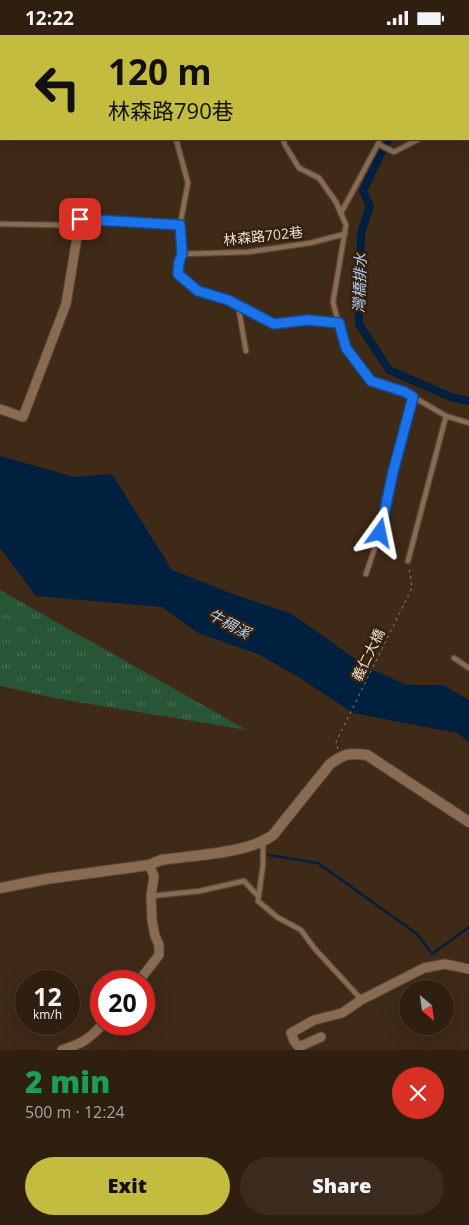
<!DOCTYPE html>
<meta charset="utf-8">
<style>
:root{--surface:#2f1f11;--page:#3b2c1f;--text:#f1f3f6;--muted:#a7a29f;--line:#4a3d31;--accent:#c4bc3e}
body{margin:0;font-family:"Open Sans","Noto Sans TC",sans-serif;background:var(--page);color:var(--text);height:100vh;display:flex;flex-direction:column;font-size:19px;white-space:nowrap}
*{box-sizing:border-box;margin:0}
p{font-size:16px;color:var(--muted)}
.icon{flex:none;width:28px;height:28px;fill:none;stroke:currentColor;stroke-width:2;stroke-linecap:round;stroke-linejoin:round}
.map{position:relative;height:1015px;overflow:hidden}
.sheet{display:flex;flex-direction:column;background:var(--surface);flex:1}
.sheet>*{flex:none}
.hud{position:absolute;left:0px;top:0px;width:470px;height:105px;box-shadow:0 5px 20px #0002,0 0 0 1px var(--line);background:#c4bc3e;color:#111;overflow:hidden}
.needle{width:32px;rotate:151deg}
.tools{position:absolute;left:399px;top:945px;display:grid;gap:10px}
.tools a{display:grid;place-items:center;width:55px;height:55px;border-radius:50%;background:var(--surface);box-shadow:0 5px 20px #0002,0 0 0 1px var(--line);font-size:25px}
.speed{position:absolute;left:15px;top:935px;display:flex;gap:10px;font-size:25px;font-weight:700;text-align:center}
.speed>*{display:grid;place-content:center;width:65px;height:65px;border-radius:50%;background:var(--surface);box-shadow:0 5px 20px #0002,0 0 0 1px var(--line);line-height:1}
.speed small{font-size:12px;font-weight:400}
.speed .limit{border:8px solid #d22;background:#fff;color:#111}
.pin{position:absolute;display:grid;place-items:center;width:42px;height:42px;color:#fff;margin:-21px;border-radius:10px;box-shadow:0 2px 8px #0006}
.me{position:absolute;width:55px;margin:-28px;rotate:12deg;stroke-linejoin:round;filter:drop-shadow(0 0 4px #0008)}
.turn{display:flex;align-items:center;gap:18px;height:105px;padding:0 25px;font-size:22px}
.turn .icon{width:65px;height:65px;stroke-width:2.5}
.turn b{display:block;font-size:35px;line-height:42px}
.round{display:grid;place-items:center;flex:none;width:52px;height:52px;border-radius:26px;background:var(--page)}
.summary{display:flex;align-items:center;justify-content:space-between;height:85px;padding:0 25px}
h1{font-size:30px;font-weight:800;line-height:38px;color:#1e9e55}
.action{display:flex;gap:10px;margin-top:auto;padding:10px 25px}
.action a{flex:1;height:58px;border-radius:30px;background:var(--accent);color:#111;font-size:20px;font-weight:800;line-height:58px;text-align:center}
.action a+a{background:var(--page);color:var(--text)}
.status{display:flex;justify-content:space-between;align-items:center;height:35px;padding:0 25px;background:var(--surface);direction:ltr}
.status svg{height:14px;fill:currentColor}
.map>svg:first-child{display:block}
.grass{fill:url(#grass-tufts)}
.water{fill:#00203f}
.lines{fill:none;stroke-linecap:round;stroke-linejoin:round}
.stream{stroke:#00203f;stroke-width:2.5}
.canal{stroke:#00203f;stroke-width:8}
.service-casing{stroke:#5b4635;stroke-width:7}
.minor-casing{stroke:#5b4635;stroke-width:11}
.tertiary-casing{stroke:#5b4635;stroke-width:12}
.path{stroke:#978577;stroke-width:1;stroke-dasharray:2.5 4;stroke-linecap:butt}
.service{stroke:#896b52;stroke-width:4.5}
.minor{stroke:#896b52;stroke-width:9}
.tertiary{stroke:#896b52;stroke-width:10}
.route-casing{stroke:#114b97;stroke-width:12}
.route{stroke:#1a73e8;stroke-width:9}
.labels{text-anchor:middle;stroke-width:5;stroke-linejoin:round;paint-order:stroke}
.street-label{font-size:14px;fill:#eddfd4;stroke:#35200d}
.water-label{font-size:15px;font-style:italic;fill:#aed0f1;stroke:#35200d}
</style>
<div class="status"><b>12:22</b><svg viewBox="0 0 49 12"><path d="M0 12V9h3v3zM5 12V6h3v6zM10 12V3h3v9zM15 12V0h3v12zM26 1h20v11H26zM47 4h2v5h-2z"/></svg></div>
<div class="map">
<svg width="469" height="1015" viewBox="0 0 469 1015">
<defs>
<pattern id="grass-tufts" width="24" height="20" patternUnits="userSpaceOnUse" patternTransform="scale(1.25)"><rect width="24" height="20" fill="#285536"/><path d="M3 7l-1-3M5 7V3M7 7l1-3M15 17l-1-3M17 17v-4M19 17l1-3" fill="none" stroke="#486d52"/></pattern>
</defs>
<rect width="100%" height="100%" fill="#3f2917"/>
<path class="grass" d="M0,555L247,695L59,664L0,651Z"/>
<path class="water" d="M0,421L74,442L112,439L172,535L233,559L292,579L368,633L407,650H443L469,665V707L457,698L353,678L297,641L258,619L198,598L162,572L36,561L0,513Z"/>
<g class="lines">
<path class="stream" d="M268,820L318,828L417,899L432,919L469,892"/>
<g class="canal">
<path d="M368,0L369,1"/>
<path d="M388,104L363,156L370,171L361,198L359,289L389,335L451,362L469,366"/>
</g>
<defs>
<g id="service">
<path d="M292,0V1"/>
<path d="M364,0V1"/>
<path d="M173,1V0"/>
<path d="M0,90L1,89"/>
<path d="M176,104L188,148L180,190"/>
<path d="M283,104L285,110L299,133L319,143L336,167L346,190L333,267L345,313L371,346L405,357L446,381"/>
<path d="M380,104L378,109L394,117L419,104"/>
<path d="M341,178L378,109"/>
<path d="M0,189L59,190L80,184L180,190L182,219"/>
<path d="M238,270L246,316"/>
<path d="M339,288L308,285L274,289L228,265L198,256L178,239L179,227L182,219L248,217L310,208L345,199"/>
<path d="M408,526L446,381L469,388"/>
<path d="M366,539L380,498L393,437L413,362"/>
<path d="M454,623L469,633"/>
<path d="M263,807V830L258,866L277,882L301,895L315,914L361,964"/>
<path d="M151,861L200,856L244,846L258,861"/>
</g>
<g id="minor">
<path d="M0,374L23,382L66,269L80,184"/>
<path d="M139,946L159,920V910L155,901L152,885L151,861L154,841L149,830"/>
<path d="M321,1002L299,1012L294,1006L291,998L314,985L342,978L361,965L424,933L445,929L469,934"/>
<path d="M62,1015C83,1008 88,1005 103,989"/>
</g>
<path id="tertiary" d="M0,853L46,844L149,830L161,825C193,820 247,819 273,800L330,729C345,718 349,718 367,720L469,787"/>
</defs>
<use href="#service" class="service-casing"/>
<use href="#minor" class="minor-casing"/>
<use href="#tertiary" class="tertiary-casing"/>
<path class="path" d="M338,714L336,707L412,553L409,533"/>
<use href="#service" class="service"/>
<use href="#minor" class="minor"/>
<use href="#tertiary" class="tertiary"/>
</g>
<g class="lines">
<defs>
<path id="route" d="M80,184L180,190L182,219L179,227L178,239L198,256L228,265L274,289L308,285L339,288L346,313L371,346L405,357L413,362L393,437L380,498"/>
</defs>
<use href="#route" class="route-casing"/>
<use href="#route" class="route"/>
</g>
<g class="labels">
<g class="street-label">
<text transform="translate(263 201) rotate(-6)" y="5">林森路702巷</text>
<text transform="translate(368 620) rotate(-64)" y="5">義仁大橋</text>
</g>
<g class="water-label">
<text transform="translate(360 248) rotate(-88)" y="5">灣橋排水</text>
<text transform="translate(229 589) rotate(28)" y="5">牛稠溪</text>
</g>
</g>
</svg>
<div class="tools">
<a><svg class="needle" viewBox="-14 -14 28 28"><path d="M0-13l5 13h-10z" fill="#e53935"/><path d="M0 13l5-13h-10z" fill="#a7a29f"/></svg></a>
</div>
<div class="speed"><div>12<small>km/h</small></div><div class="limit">20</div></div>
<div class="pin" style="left:80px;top:184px;background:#d93025"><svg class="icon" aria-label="arrive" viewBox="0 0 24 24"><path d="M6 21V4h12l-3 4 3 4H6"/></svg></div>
<svg class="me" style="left:380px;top:498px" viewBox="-20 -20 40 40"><path d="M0-17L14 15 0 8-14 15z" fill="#1a73e8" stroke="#fff" stroke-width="4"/></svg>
<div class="hud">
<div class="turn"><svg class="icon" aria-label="left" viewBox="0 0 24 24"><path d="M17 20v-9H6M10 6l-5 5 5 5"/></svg><div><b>120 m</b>林森路790巷</div></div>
</div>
</div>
<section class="sheet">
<div class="summary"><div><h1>2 min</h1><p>500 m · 12:24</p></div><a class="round" style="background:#d93025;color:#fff"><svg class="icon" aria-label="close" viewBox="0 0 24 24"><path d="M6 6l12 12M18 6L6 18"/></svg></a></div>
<div class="action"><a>Exit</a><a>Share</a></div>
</section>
